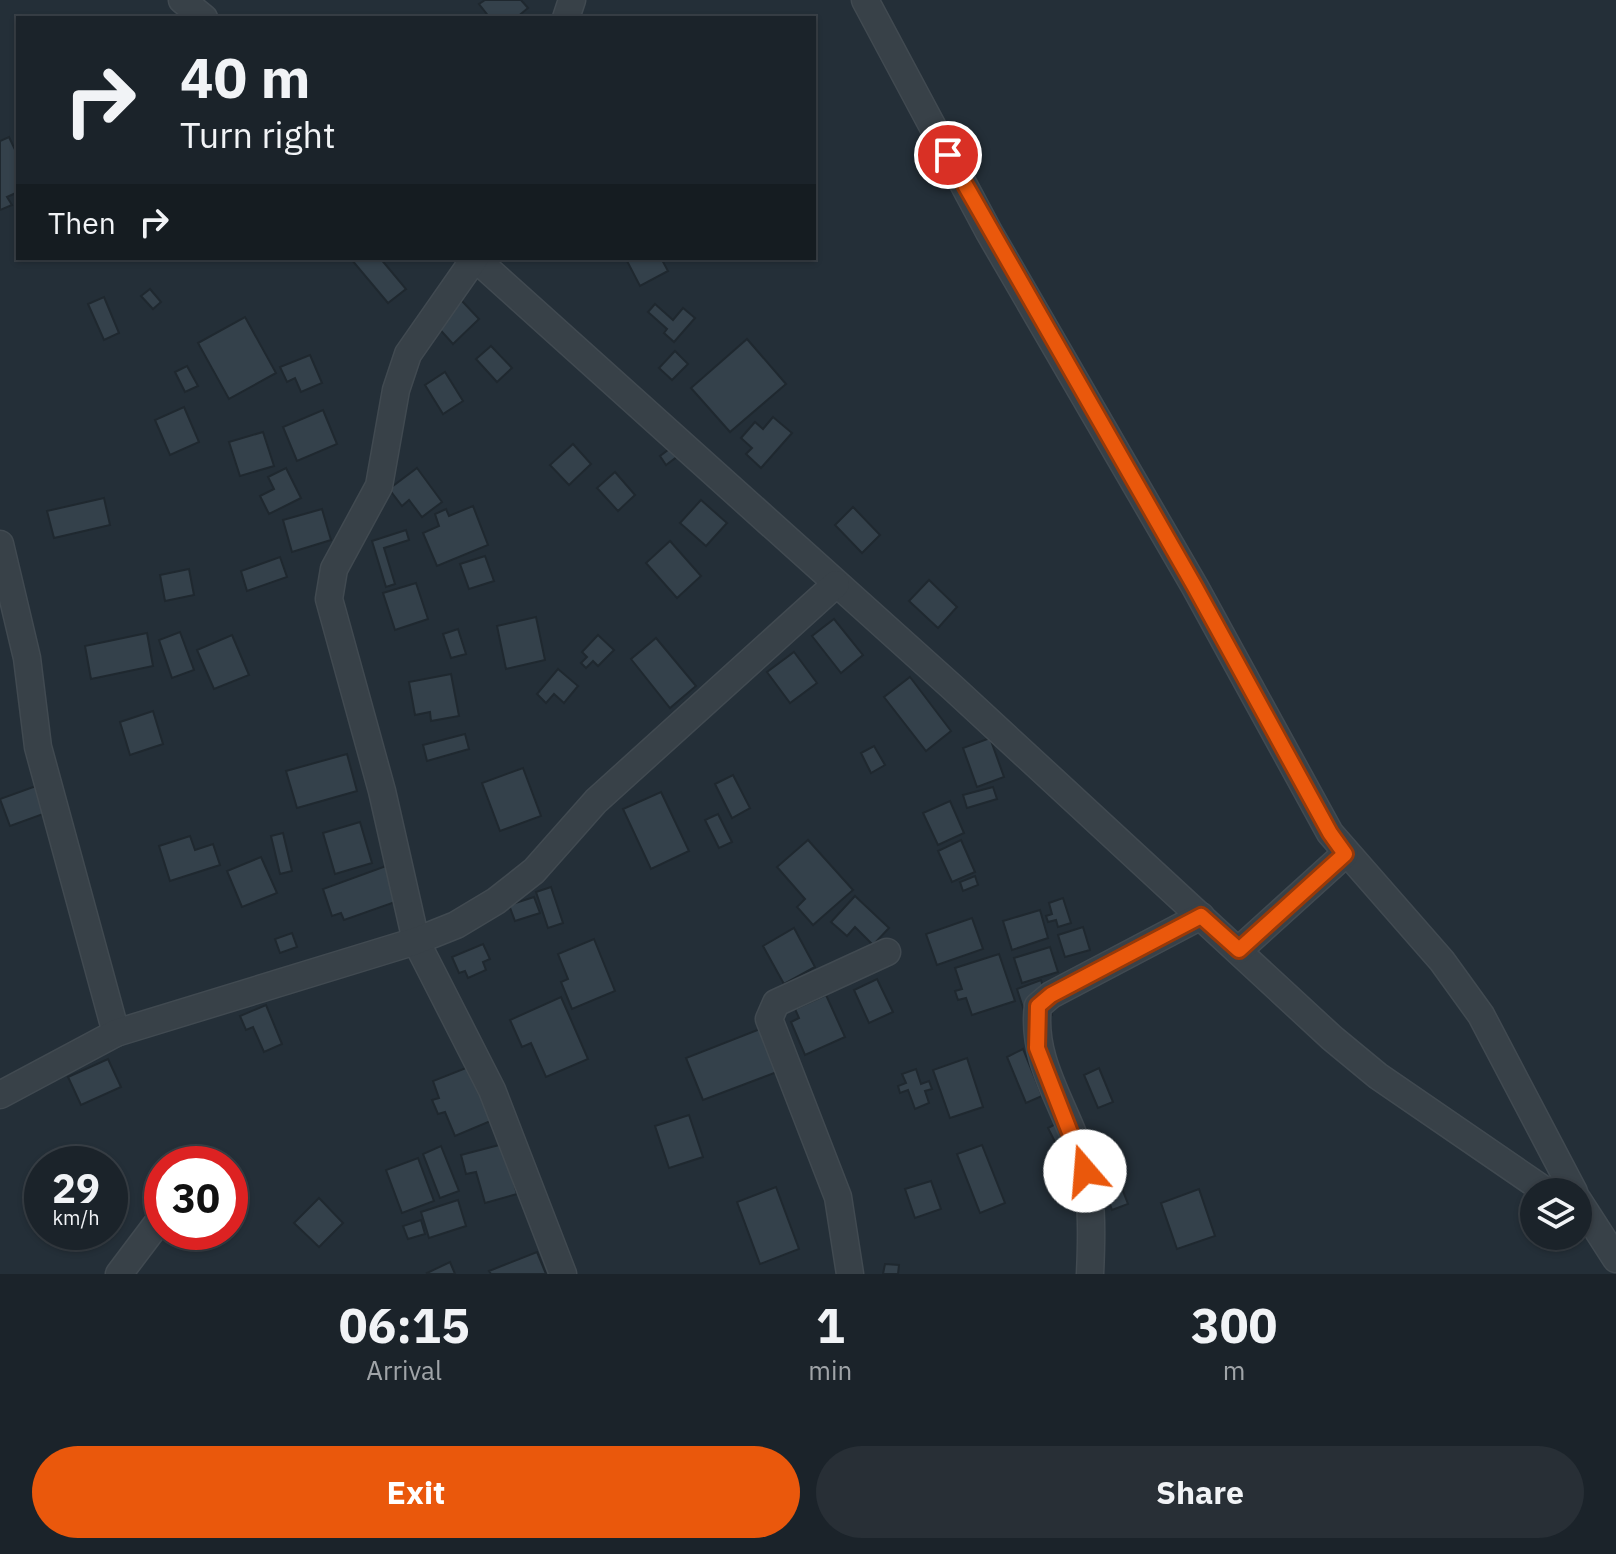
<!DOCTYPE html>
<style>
:root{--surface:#1b232a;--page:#282f36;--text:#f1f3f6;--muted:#a0a4a8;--line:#394047;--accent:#ea580c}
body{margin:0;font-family:"IBM Plex Sans",sans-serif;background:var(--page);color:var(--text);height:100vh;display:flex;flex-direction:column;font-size:30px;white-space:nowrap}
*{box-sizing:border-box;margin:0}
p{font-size:26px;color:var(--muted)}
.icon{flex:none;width:44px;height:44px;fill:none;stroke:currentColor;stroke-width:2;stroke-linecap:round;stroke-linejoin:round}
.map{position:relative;height:1274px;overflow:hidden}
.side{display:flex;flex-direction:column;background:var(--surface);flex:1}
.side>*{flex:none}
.top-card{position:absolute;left:16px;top:16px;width:800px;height:244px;border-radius:0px;box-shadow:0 2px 6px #0004,0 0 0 2px var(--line);background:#1b232a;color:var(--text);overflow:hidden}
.controls{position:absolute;left:1520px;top:1178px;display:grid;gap:16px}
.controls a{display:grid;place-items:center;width:72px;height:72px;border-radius:50%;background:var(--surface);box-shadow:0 2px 6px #0004,0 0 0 2px var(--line);font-size:40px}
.speed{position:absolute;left:24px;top:1146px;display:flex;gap:16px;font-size:40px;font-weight:700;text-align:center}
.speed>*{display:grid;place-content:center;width:104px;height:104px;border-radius:50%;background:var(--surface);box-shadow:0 2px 6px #0004,0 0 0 2px var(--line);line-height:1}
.speed small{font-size:20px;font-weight:400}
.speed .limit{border:12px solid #d22;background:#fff;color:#111}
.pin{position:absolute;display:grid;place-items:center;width:68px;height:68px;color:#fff;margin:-34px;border:4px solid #fff;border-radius:50%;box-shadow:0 2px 8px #0007}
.me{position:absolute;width:88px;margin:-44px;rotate:342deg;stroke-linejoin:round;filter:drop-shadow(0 0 6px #0008)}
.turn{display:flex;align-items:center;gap:28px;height:168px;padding:0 32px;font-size:36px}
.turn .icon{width:104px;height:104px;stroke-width:2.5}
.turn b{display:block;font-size:56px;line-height:68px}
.then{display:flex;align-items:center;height:76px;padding:0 32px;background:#0003;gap:16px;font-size:30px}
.eta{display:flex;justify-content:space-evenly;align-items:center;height:136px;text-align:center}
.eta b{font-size:48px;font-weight:700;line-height:56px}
.cta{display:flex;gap:16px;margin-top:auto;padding:16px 32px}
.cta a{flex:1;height:92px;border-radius:48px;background:var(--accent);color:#fff;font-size:32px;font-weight:700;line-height:92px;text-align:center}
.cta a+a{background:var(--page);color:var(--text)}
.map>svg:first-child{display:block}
.building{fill:#34414b;stroke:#1f282f;stroke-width:2}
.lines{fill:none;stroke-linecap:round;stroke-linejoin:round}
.street-casing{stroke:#414a51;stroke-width:29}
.street{stroke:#384148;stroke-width:26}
.route-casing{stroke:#983908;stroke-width:20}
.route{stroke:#ea580c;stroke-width:14}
</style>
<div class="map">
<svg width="1616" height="1274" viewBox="0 0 1616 1274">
<rect width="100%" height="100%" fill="#242f38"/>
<g class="building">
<path d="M485,0H521L528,8L516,18H490L479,4Z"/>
<path d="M9,137L18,156V192L7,197L12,205L0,210V141Z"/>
<path d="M380,258L406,289L388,303L351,259Z"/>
<path d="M633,258H661L668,271L640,286L627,261Z"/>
<path d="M150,289L161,302L153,309L141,296Z"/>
<path d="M104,297L119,333L104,340L88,304Z"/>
<path d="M461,300L479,319L453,344L435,324Z"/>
<path d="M655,304L673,320L683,308L695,318L674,342L664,333L667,329L648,312Z"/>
<path d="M245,317L276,373L229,399L198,343Z"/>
<path d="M747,339L786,384L730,432L691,388Z"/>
<path d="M491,346L512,368L497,382L476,359Z"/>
<path d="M675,351L688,364L672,380L659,368Z"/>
<path d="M310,355L322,383L301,392L295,378L287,382L280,367Z"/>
<path d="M187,366L198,386L185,392L175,372Z"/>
<path d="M445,372L463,401L443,414L425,385Z"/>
<path d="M184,407L199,442L170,455L155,420Z"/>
<path d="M323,410L337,444L297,461L283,427Z"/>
<path d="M773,417L792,433L761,468L746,454L752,448L741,438L755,422L763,429Z"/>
<path d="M263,432L274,466L240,476L229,442Z"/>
<path d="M573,444L591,464L569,485L550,465Z"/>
<path d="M672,447L678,456L666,465L660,456Z"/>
<path d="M286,468L301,498L269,514L260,496L274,489L268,477Z"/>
<path d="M417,468L442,502L422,517L409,500L402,506L389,489Z"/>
<path d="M615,472L635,495L618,511L597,488Z"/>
<path d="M104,498L110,525L54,538L47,511Z"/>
<path d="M701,500L727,523L706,546L680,523Z"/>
<path d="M473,506L488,545L437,566L423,533L439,526L435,514L446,509L449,516Z"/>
<path d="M853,507L880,535L862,553L835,525Z"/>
<path d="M322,509L331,540L292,552L283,520Z"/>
<path d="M406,530L409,540L384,548L395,584L386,587L372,541Z"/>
<path d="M670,541L701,576L677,598L646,563Z"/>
<path d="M485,556L494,581L469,589L460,564Z"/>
<path d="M280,557L287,577L247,591L241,571Z"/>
<path d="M189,569L194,595L165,601L160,575Z"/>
<path d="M929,580L957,607L938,628L909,601Z"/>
<path d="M416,583L428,619L395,630L383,593Z"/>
<path d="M536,617L545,660L506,669L497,626Z"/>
<path d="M834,619L863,655L841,673L812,636Z"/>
<path d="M458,629L466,654L451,658L443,634Z"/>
<path d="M180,632L194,670L172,678L159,640Z"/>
<path d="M147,633L153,666L91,679L85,646Z"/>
<path d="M232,635L249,675L214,689L197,650Z"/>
<path d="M598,635L614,650L598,666L593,661L586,668L581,663L587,657L582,652Z"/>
<path d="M656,638L696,686L670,708L631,659Z"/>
<path d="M794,652L817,683L790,703L767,672Z"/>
<path d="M558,669L578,686L564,703L554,694L546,703L537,694Z"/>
<path d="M451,674L459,716L431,721L430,712L415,715L409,682Z"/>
<path d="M910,677L951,731L926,751L884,697Z"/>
<path d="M153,711L163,744L130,755L120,722Z"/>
<path d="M465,734L469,749L427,761L423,745Z"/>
<path d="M990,738L1004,777L977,787L963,748Z"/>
<path d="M874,746L885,765L871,773L861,753Z"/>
<path d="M347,754L357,791L297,808L286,771Z"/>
<path d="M523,768L541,816L500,831L482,783Z"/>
<path d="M733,775L750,808L732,818L715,784Z"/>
<path d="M36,786L46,813L10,826L0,799Z"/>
<path d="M993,787L997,799L967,808L963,795Z"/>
<path d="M661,792L689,851L651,869L623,809Z"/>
<path d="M950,801L964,833L938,845L923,813Z"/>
<path d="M718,814L732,842L719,848L705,820Z"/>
<path d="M360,822L372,863L335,874L323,833Z"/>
<path d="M283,833L292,871L280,874L271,836Z"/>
<path d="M190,836L195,850L213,844L220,865L170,881L159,846Z"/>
<path d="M808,840L853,890L813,925L797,907L805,899L777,867Z"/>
<path d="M961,840L975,872L952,882L938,851Z"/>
<path d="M261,857L277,893L242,907L227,871Z"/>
<path d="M386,866L398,901L344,920L341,913L332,916L323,889Z"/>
<path d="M975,876L978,885L963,891L960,882Z"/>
<path d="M551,887L563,923L548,928L536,892Z"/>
<path d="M855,896L889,928L873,945L855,927L847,936L831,922Z"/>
<path d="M534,897L540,913L515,921L509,905Z"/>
<path d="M1063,898L1071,923L1058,927L1056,920L1048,922L1046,916L1052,914L1049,903Z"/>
<path d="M1040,910L1048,938L1012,950L1003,921Z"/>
<path d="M972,918L983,949L937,965L926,934Z"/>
<path d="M1083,927L1090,950L1065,957L1058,935Z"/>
<path d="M794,928L815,967L784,984L763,946Z"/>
<path d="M292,933L297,947L280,953L275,939Z"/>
<path d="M594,939L615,991L572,1009L561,982L568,979L558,954Z"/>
<path d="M483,944L490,959L483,962L486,970L468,978L465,971L459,973L452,957Z"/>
<path d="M1050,947L1058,972L1022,983L1014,958Z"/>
<path d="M999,954L1015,1001L972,1015L966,998L958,1000L955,991L962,989L955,968Z"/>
<path d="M877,979L893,1012L869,1023L854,990Z"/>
<path d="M1041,980L1052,1015L1028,1023L1017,989Z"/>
<path d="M826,995L845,1037L805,1055L791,1022L799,1018L795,1009Z"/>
<path d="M561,997L588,1059L546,1077L531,1043L522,1047L510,1020Z"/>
<path d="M266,1005L282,1044L264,1052L253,1027L246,1030L240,1016Z"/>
<path d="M760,1029L777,1072L703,1100L686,1058Z"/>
<path d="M1023,1049L1042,1096L1026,1103L1007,1057Z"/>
<path d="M967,1058L983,1107L950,1118L933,1070Z"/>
<path d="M108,1059L121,1087L81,1105L68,1077Z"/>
<path d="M471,1066L493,1120L455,1136L445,1112L438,1114L432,1100L439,1098L433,1081Z"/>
<path d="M1099,1068L1113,1102L1098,1108L1084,1075Z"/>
<path d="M916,1069L921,1084L929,1081L932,1089L925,1091L929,1103L915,1109L908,1090L900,1093L898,1086L906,1083L902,1074Z"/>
<path d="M689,1115L703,1157L669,1168L655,1126Z"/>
<path d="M1061,1121L1068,1135L1055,1142L1048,1128Z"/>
<path d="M503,1144L517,1194L485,1203L476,1172L466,1174L461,1155Z"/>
<path d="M982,1145L1005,1203L980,1213L957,1154Z"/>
<path d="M441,1146L459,1191L440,1198L423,1154Z"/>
<path d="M418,1158L434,1201L402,1213L386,1170Z"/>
<path d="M1116,1173L1128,1204L1112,1210L1101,1179Z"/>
<path d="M931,1181L941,1209L915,1218L905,1189Z"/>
<path d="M776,1187L799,1249L760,1264L737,1202Z"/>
<path d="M1199,1189L1215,1236L1177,1249L1161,1203Z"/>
<path d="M319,1198L343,1223L319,1247L294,1223Z"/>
<path d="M458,1200L466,1226L429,1238L421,1212Z"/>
<path d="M421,1220L425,1234L408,1239L403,1226Z"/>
<path d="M537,1252L546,1274H491L489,1271Z"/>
<path d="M450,1262L455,1274H428L427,1273Z"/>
<path d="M885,1264L899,1265L898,1274H883Z"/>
</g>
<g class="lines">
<defs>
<g id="street">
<path d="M182,0L204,18"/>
<path d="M865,0L989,232L1195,587L1330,833L1442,961L1481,1015L1574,1192"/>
<path d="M566,18L572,0"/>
<path d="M475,258L952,687L1332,1038L1378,1076L1547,1192"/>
<path d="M475,258L408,354L396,390L379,486L334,569L329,599L382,791L416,941L492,1090L563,1274"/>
<path d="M0,544L27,658L38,747L116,1033"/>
<path d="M1239,950L1345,854"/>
<path d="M0,1095L116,1033L416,941L456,925L496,901L534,871L596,801L836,584"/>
<path d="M1578,1200L1616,1259"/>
<path d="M119,1274L162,1217"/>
<path d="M850,1274L838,1197L769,1019L776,1003L887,952"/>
<path d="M1090,1274C1092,1232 1093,1192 1080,1152C1063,1102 1031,1059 1038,1006L1051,995L1201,916"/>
</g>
</defs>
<use href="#street" class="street-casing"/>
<use href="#street" class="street"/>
</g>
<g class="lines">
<defs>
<path id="route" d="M948,155L1195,587L1330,833L1345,854L1239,950L1201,916L1051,995L1038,1006L1037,1048L1085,1171"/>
</defs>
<use href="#route" class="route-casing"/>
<use href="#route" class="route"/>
</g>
</svg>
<div class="controls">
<a><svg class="icon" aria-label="layers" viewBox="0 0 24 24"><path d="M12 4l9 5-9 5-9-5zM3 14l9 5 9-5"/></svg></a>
</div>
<div class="speed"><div>29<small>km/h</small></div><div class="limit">30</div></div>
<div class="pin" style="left:948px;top:155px;background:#d93025"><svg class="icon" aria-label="arrive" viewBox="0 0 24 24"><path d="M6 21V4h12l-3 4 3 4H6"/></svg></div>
<svg class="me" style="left:1085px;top:1171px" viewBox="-20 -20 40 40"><circle r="19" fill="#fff"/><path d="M0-13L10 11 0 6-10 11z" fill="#ea580c"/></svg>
<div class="top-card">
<div class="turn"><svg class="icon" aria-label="right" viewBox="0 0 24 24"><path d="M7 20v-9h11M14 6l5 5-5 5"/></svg><div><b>40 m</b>Turn right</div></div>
<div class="then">Then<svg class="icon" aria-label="right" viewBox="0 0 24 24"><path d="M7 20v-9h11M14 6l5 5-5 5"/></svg></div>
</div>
</div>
<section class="side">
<div class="eta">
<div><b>06:15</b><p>Arrival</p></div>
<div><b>1</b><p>min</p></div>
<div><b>300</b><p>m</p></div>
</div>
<div class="cta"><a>Exit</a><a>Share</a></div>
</section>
